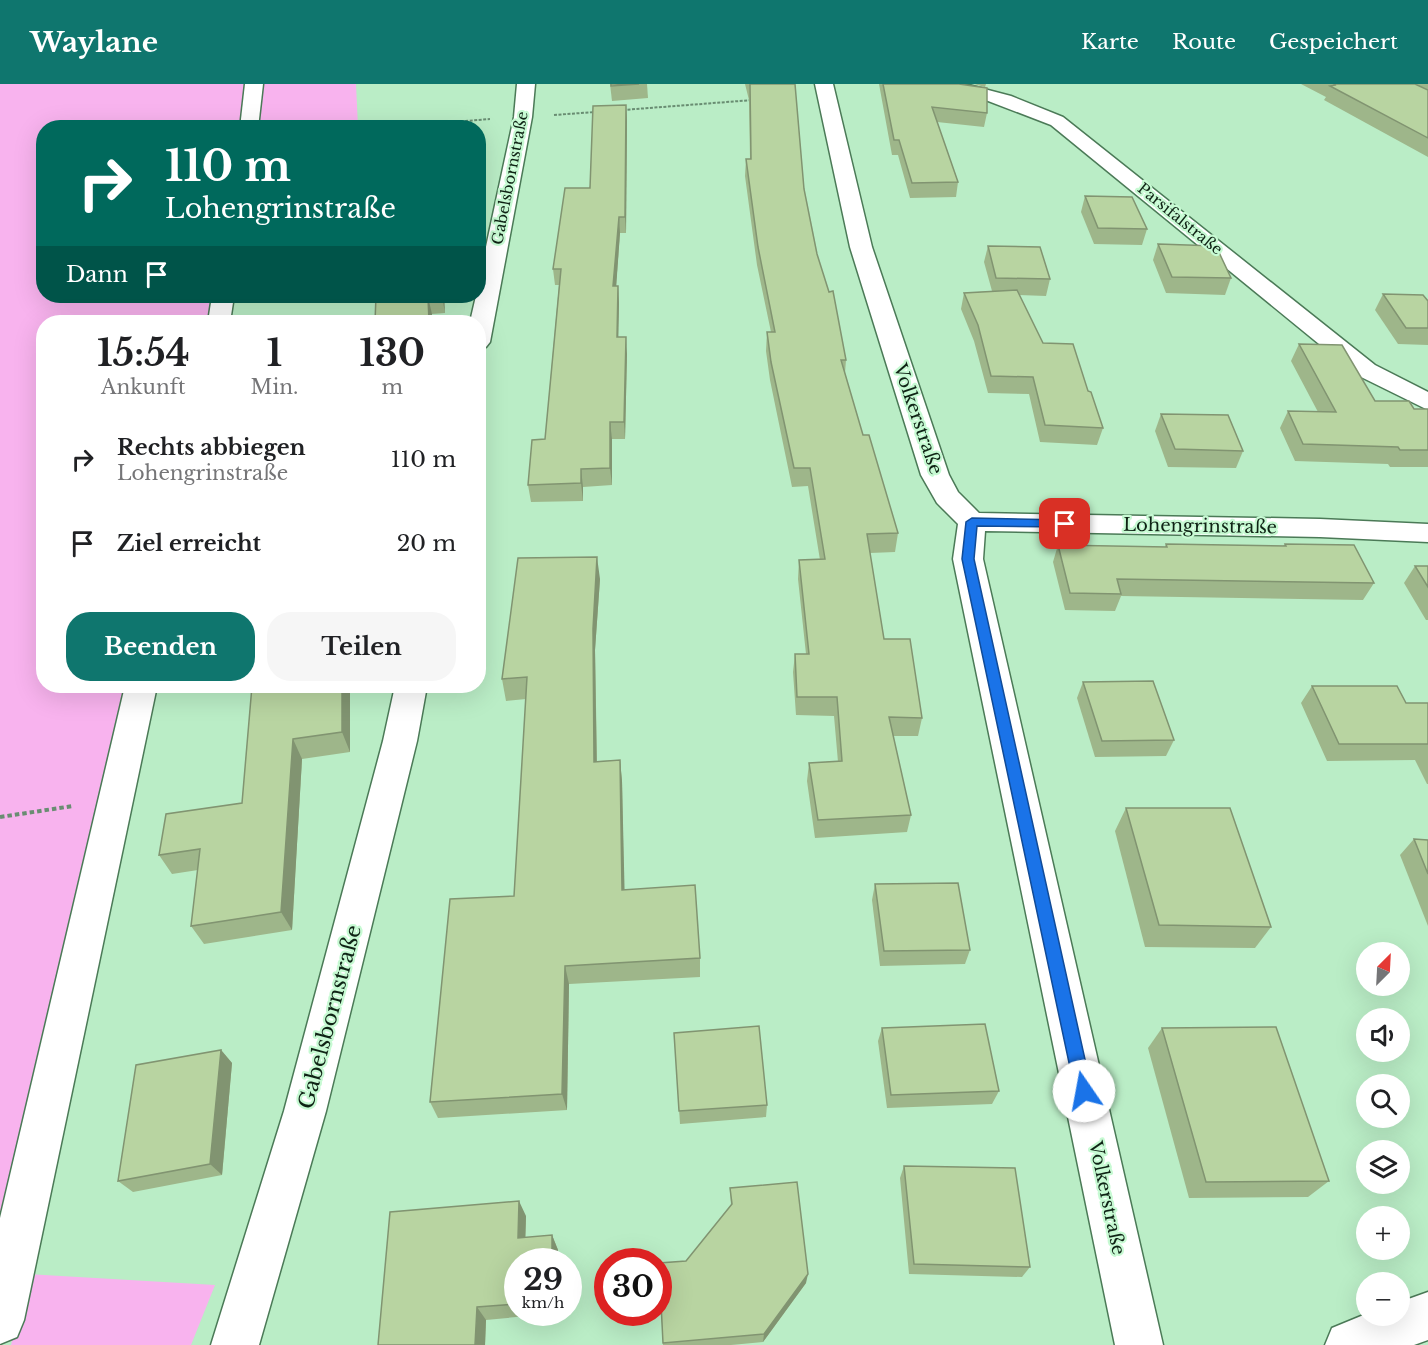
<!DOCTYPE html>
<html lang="de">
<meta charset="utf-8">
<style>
:root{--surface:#fff;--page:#f6f6f6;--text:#202124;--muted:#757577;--accent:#0f766e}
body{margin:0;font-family:"Libre Baskerville",serif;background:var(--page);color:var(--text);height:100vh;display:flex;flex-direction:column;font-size:22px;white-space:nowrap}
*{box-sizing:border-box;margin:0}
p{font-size:20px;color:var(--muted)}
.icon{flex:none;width:33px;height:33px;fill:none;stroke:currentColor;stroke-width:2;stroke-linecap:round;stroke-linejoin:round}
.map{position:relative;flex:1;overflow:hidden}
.details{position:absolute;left:36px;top:231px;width:450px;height:378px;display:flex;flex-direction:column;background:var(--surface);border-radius:24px;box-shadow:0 6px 24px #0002}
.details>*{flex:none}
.guide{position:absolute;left:36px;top:36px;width:450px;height:183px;border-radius:24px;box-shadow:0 6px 24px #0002;background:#00695c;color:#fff;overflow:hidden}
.needle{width:39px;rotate:24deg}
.fabs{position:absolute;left:1356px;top:858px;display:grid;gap:12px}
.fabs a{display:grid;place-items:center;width:54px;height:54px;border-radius:50%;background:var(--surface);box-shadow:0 6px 24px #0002;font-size:30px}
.speed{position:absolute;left:504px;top:1164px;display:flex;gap:12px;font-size:30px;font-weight:700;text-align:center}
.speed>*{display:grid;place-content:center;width:78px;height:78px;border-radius:50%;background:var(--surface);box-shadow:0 6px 24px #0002;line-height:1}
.speed small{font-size:15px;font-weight:400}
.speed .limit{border:9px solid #d22;background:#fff;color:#111}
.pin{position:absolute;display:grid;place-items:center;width:51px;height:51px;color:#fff;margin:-26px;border-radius:12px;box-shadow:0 3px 9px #0006}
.me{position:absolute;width:66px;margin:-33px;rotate:348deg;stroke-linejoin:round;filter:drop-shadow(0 0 4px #0008)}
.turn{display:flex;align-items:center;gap:21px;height:126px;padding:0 30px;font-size:27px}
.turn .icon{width:78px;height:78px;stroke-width:2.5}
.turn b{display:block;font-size:42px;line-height:51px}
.then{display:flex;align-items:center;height:57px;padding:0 30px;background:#0003;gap:12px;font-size:22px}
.eta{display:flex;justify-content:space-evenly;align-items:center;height:102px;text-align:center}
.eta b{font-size:36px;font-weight:800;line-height:42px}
.button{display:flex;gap:12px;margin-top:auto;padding:12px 30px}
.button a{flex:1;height:69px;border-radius:24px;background:var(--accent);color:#fff;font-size:24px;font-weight:800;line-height:69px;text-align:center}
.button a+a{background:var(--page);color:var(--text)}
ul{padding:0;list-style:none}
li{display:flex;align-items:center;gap:18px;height:84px;padding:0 30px}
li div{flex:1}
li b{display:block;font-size:22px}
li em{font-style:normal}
header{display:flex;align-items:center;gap:36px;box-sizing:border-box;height:84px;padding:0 30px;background:var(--accent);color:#fff}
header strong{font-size:28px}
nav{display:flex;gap:33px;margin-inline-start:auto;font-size:21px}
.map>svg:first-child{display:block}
.green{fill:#f8b3ee}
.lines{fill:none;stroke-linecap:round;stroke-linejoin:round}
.minor-casing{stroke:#4b7a57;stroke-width:3}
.path-far1{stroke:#698d72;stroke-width:2;stroke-dasharray:3 1.5;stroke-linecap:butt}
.path{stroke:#698d72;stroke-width:4;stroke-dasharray:4.5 3;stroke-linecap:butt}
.minor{fill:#fff;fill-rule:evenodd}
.wall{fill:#9eb68a}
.shaded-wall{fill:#819471}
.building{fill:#b8d4a1;stroke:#819471;stroke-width:1.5}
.route{fill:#1a73e8;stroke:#114b97;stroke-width:1.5}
.labels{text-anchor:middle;stroke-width:4.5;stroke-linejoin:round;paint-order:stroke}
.far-street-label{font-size:15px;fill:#0f2315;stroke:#c7fad3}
.street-label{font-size:18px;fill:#0f2315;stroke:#c7fad3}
.near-street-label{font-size:21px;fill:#0f2315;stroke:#c7fad3}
</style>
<header>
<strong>Waylane</strong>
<nav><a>Karte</a><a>Route</a><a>Gespeichert</a></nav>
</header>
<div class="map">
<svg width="1428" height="1261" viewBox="0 0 1428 1261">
<rect width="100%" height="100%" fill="#baedc6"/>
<g class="green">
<path d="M0,0H356L358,43L44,44V212H234L228,238H44V602H148L123,715L0,1196Z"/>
<path d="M27,1190L215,1201L191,1261H11Z"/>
</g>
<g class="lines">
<defs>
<g id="minor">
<path d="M245,0H263L258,44H240Z"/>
<path d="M517,0H535L532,33L490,258L486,263L478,265V238H470L476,212H478V200L514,33Z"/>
<path d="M815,0H833L872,163L949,391L958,408L979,429L1320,435L1428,440V458L1320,453L985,447L983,475L1163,1261H1115L953,475L958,440L937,419L921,391L850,163Z"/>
<path d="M903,0L969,1L1011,12L1063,33L1375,281L1428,308V326L1357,291L1051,41L983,15L912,5Z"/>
<path d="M212,212H234L230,238H208Z"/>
<path d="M125,602H157L24,1236L17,1253L0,1260V1134Z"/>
<path d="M395,602H427L417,657L326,1027L259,1261H211L284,1027L383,657Z"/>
<path d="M1428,1208V1256L1414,1261H1325L1332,1244L1366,1230L1400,1232V1218Z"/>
</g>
</defs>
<use href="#minor" class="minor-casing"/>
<g class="path-far1">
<path d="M623,26L753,16"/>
<path d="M554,31L595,28"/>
<path d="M380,44L490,35"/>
</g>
<path class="path" d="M0,733L73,722"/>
<use href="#minor" class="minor"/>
</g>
<g class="wall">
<path d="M610,0H647L648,14L612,17Z"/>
<path d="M745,0H795L804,105L817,170L846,276L845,289L863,351L898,449L895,468L870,469L884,555L922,634L918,652H893L911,731L907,748L815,754L807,697L809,679L838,678L834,632L796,631L793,588L795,570H806L798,495L799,476H820L808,402L792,403L770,296L766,267L767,248H771L757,181L745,92L746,75H750L749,16Z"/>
<path d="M879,0H959L987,29L984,43L937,38L958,98L956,113L910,114L898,71H892Z"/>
<path d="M974,0H986L985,3Z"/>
<path d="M1301,0H1428V73L1324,16L1326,13Z"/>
<path d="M626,21L627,36L626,149H620L616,202H618L619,219L618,253L627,270L625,355H612V401L583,403V417L531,418L528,401L545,355L559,201H555L553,185Z"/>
<path d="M1085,112L1147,145L1142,161L1094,160L1081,128Z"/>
<path d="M1158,160L1231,194L1225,211L1166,209L1153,176Z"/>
<path d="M988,162L1050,195L1046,212L1019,211L1043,259L1088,307L1103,344L1097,361L1040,358L1029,310L988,309L974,257L961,225L964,209L992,207L984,178Z"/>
<path d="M1383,210L1428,217V261L1398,260L1375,226Z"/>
<path d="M376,212H444L445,229L432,230Z"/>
<path d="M1299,260L1375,317L1414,325H1428V383H1390L1388,380L1295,377L1280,344L1288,327L1318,328L1291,277Z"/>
<path d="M1161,330L1243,367L1236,384L1168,383L1155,347Z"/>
<path d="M1166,460L1283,462L1285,460L1374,499L1363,516L1121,512L1115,527L1065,526L1053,478L1058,461L1165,463Z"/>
<path d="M1415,482H1428V536H1426L1404,499Z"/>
<path d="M600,495L595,566L597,677L620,676L622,697L624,806L700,874V893L569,900L567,1026L438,1034L430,1018L514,812L526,615L506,617L502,595Z"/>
<path d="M1083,598L1174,656L1166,672L1095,673L1077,614Z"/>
<path d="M252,602H350V668L302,675L292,846L204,860L191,842L198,786L172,790L159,771L242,719Z"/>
<path d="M1312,602L1406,619H1428V700H1427L1415,676L1327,677L1301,619Z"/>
<path d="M1126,724L1271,843L1255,864L1145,863L1115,747Z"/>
<path d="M1414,755L1428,756V842L1400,771Z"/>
<path d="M875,800L970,866L965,880L880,882L872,816Z"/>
<path d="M882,944L999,1007L992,1020L887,1024L878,957Z"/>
<path d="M1162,944L1329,1097L1308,1113L1189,1114L1148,964Z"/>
<path d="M674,949L767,1021L766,1033L680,1040Z"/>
<path d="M221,966L232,979L222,1091L133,1108L118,1097Z"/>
<path d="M904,1082L1030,1183L1022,1193L909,1190L900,1094Z"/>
<path d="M730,1104L806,1199L763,1258L731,1261H663L659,1179L686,1177L731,1122Z"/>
<path d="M526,1132L525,1154L552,1151L558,1166V1178H518V1228H558V1229L486,1236L485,1261H378Z"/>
</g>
<g class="shaded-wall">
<path d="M626,21L627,36L626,149L625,133Z"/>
<path d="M619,133L620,149L615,219L613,202Z"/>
<path d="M618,202L619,219L618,270L617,253Z"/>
<path d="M442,212H444L445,229Z"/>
<path d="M428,213L432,230V238H429Z"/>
<path d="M626,253L627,270L625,355L624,338Z"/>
<path d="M610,338L612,355V401L610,384Z"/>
<path d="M581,385L583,403V417L581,399Z"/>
<path d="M597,473L600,495L595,566L597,699L594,678L593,545Z"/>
<path d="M342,602H350V668L342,648Z"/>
<path d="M293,655L302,675L292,846L281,828Z"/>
<path d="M620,676L622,697L625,825L622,806Z"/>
<path d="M565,882L569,900L567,1026L562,1010Z"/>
<path d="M221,966L232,979L222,1091L210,1080Z"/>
<path d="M519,1117L526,1132L525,1169L518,1154Z"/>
<path d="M552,1151L558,1166V1178H552Z"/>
<path d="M808,1190L806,1199L763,1258L764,1250Z"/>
<path d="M477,1223L486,1236L485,1261H475Z"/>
</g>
<g class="building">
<path d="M611,0H639L611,2Z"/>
<path d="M750,0H795L804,105L817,170L829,208L833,207L846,276H841L863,351H869L898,449L867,450L884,555H910L922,634L889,633L911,731L818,736L809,679L842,677L837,613H797L795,570H809L799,476L825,475L810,384H794L771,278L767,248H775L758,163L746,75H751Z"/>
<path d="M883,0H959L987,4V29L932,23L958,98L912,99L899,56H894Z"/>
<path d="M1334,0H1415L1428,6V54L1330,2L1335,1Z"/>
<path d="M626,21L625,133H619L613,202H618L617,253H626L624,338H610V384L581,385V399L528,401L532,356L545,355L561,185H553L565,104H590L593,22Z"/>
<path d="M451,39L452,44H398V43Z"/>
<path d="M1085,112L1132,113L1147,145L1098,144Z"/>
<path d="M1158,160L1216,162L1231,194L1172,193Z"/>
<path d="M988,162L1040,163L1050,195L996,194Z"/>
<path d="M1017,206L1043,259L1073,260L1088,307L1091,308L1103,344L1045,341L1033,293L991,292L978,241L964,209Z"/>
<path d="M1383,210L1423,211L1428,217V244H1406Z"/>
<path d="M376,212H442L428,213L429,238H375Z"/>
<path d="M1299,260L1342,261L1375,317H1409L1414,325H1428V366H1400L1398,363L1303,360L1288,327L1336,328Z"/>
<path d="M1161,330L1228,331L1243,367L1175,365Z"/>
<path d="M1166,460L1286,462L1285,460L1354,461L1374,499L1117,495L1121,510L1070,509L1058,461L1167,463Z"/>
<path d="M597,473L593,545L594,678L620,676L622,806L695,801L700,874L565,882L562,1010L430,1018L450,815L514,812L527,593L502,595L518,474Z"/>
<path d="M1415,482H1428V503Z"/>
<path d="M1153,597L1174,656L1102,657L1083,598Z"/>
<path d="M252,602H342V648L293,655L281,828L191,842L200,765L159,771L166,730L242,719Z"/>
<path d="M1312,602H1397L1406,619H1428V660H1339Z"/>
<path d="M1126,724H1230L1271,843L1159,841Z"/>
<path d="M1414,755L1428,756V790Z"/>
<path d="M958,799L970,866L884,867L875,800Z"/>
<path d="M985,940L999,1007L891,1011L882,944Z"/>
<path d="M759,942L767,1021L679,1027L674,949Z"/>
<path d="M1276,943L1329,1097L1206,1098L1162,944Z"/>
<path d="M221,966L210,1080L118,1097L136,981Z"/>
<path d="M904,1082L1015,1084L1030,1183L914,1180Z"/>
<path d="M797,1098L808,1190L764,1250L663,1259L659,1179L686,1177L732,1120L730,1104Z"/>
<path d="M519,1117L518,1154L552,1151V1178H518V1220L477,1223L475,1261H378L390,1128Z"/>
</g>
<path class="route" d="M972,434L1065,436L1071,440L1065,443L977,442L974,475L1092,1007L1090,1013L1084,1015L1078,1013L1075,1007L962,475L966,438Z"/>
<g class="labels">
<g class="far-street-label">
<text transform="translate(510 94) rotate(-79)" y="5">Gabelsbornstraße</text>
<text transform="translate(1180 135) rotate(39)" y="5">Parsifalstraße</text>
</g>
<g class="street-label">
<text transform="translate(918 335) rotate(71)" y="6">Volkerstraße</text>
<text transform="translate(1200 442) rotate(1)" y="6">Lohengrinstraße</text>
<text transform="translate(1107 1114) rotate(78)" y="6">Volkerstraße</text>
</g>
<g class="near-street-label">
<text transform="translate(330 933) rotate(-75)" y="7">Gabelsbornstraße</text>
</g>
</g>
</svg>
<div class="fabs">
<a><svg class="needle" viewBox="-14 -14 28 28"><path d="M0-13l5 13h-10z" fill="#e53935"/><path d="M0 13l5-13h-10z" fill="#757577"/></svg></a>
<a><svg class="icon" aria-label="sound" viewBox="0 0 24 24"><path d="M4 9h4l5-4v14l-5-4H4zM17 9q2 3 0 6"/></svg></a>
<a><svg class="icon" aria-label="search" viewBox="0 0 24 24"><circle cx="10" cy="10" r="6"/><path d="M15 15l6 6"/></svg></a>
<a><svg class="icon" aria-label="layers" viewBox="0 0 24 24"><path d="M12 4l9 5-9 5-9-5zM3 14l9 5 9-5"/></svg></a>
<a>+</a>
<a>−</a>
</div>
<div class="speed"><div>29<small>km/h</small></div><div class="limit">30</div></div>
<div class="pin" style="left:1065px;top:440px;background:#d93025"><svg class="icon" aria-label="arrive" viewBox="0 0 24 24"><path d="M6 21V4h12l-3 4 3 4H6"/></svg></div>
<svg class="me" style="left:1084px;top:1007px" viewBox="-20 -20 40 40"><circle r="19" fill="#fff"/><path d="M0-13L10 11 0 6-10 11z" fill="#1a73e8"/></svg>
<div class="guide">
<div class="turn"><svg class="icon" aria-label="right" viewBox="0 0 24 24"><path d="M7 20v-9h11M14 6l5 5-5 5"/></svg><div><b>110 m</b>Lohengrinstraße</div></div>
<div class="then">Dann<svg class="icon" aria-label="arrive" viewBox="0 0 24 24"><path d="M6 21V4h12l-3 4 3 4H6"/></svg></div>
</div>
<section class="details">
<div class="eta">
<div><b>15:54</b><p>Ankunft</p></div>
<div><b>1</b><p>Min.</p></div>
<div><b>130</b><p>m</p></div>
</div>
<ul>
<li><svg class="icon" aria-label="right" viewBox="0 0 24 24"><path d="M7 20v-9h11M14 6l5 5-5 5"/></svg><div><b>Rechts abbiegen</b><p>Lohengrinstraße</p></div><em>110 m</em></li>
<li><svg class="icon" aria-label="arrive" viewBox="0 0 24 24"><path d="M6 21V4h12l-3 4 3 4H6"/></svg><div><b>Ziel erreicht</b></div><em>20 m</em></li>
</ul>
<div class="button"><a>Beenden</a><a>Teilen</a></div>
</section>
</div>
